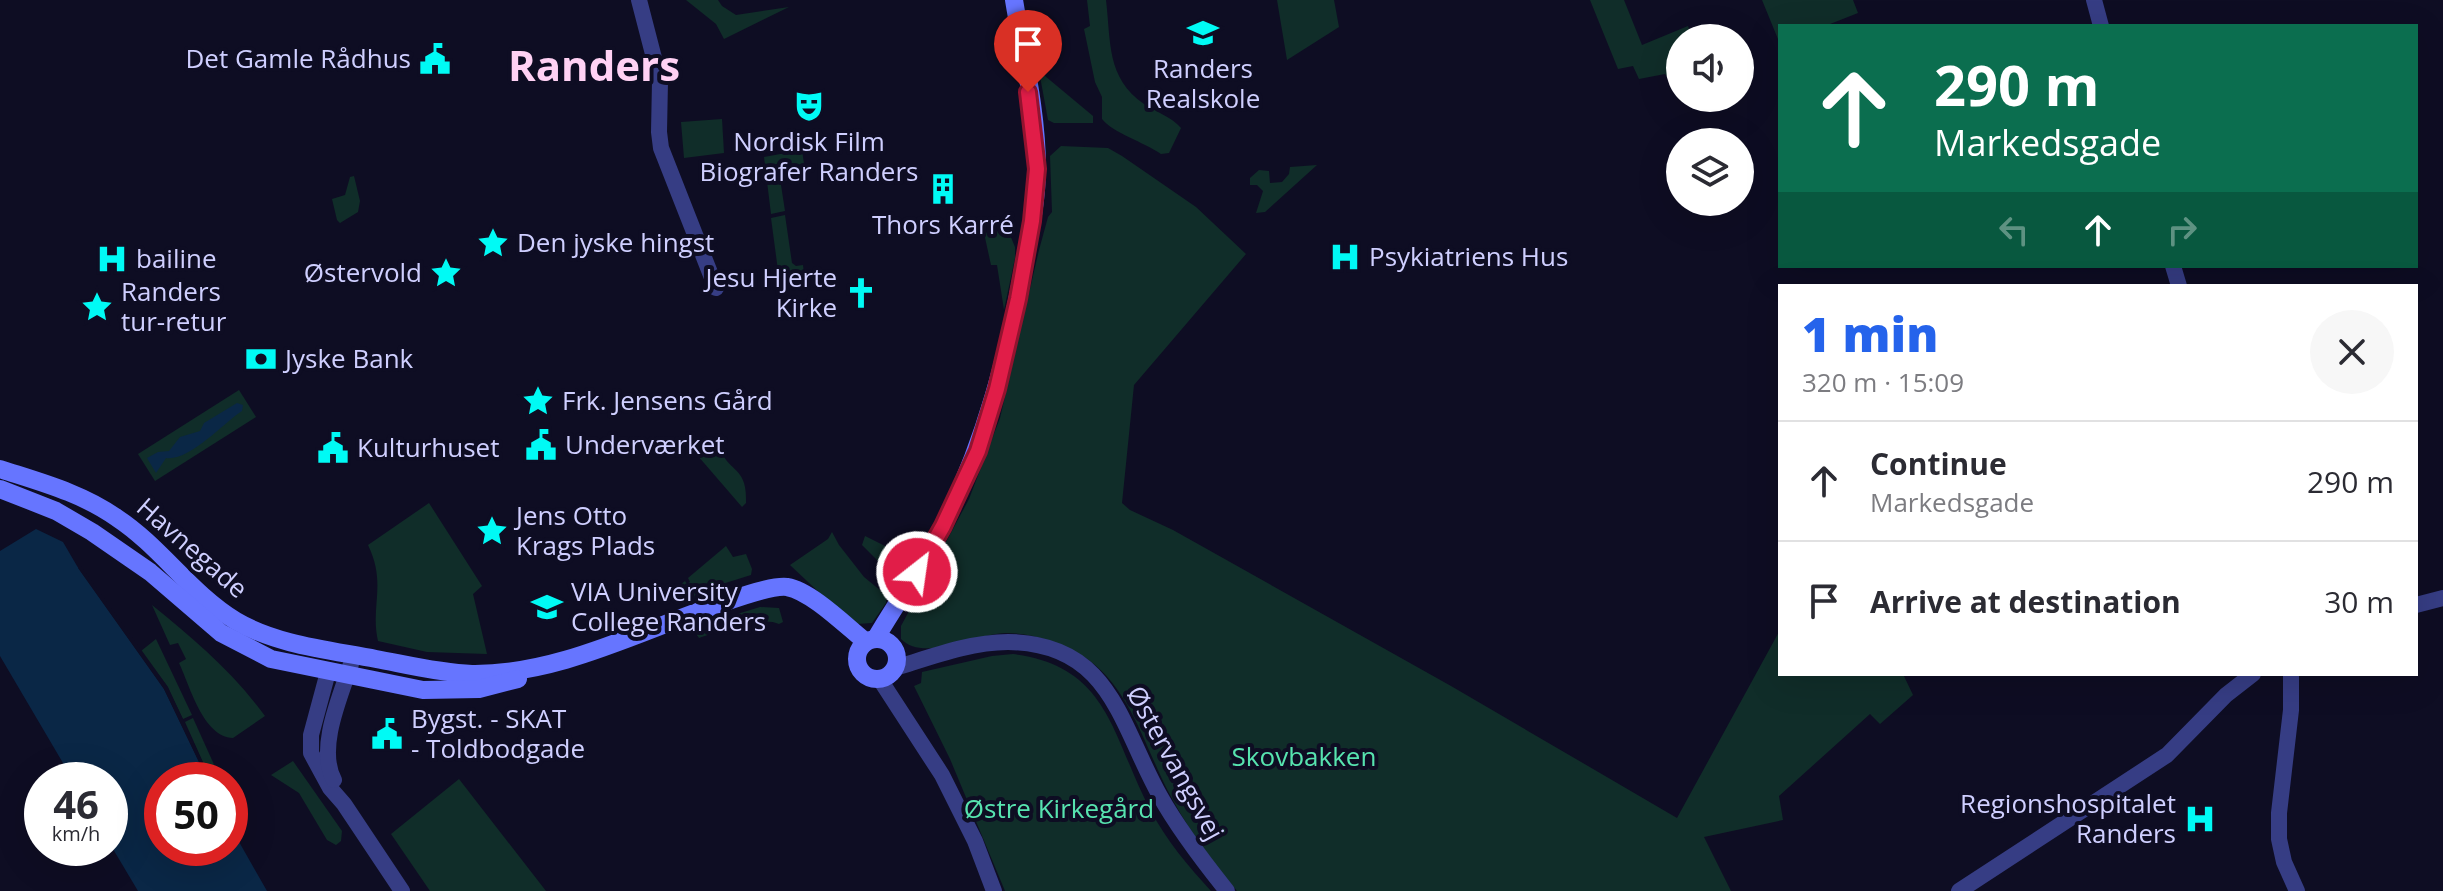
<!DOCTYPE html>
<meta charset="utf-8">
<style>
:root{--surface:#fff;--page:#f7f7f7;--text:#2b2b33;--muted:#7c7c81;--line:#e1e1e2;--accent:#2563eb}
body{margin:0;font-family:"Open Sans",sans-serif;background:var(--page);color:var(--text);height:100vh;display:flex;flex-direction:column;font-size:30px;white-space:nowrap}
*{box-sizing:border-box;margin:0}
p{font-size:26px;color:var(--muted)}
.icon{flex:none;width:44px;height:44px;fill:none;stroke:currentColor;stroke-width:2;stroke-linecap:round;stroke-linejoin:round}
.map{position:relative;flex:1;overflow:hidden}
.details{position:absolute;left:1778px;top:284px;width:640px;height:392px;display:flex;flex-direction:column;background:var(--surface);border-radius:0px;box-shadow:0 8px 32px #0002}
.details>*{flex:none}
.hud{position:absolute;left:1778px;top:24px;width:640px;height:244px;border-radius:0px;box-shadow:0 8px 32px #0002;background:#0b6e4f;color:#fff;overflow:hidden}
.tools{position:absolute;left:1666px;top:24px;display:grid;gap:16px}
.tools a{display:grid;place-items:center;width:88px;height:88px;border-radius:50%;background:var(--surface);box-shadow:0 8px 32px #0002;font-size:40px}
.speed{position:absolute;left:24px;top:762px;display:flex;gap:16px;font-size:40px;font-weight:700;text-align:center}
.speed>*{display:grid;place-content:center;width:104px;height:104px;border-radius:50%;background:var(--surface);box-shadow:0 8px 32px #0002;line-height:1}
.speed small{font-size:20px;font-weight:400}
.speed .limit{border:12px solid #d22;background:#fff;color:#111}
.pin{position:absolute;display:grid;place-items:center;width:68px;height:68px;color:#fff;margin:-82px -34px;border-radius:50% 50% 50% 0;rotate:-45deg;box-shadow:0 0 8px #0007}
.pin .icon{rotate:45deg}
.me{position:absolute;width:88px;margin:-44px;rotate:30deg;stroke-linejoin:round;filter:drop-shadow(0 0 6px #0008)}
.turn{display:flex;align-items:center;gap:28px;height:168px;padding:0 24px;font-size:36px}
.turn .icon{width:104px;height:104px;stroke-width:2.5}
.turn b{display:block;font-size:56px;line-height:68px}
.lanes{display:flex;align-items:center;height:76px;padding:0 24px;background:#0003;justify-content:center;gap:40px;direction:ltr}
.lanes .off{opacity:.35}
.round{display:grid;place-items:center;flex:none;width:84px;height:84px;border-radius:42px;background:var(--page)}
.overview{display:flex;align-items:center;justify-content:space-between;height:136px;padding:0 24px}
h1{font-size:48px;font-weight:800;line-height:60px;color:var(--accent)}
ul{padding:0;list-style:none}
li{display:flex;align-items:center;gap:24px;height:120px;padding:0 24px;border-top:2px solid var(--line)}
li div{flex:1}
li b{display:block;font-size:30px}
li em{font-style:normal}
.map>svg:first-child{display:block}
.green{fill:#102d29}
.water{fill:#0a2746}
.pier{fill:#0e0d23}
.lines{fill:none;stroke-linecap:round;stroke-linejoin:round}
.tertiary{stroke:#363d84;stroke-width:16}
.secondary{stroke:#6675ff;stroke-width:18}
.route-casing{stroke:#92132f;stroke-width:20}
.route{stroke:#e11d48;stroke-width:14}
.labels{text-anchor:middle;stroke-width:8;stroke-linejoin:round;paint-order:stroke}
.poi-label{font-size:26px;fill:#cfcfff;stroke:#0e0d23;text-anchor:start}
.street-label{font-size:26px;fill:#cfcfff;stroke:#0e0d23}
.park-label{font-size:26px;fill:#57e3af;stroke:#0e0d23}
.town-label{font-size:42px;font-weight:bold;fill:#ffd1f4;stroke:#0e0d23}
</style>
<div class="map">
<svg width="2443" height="891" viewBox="0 0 2443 891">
<rect width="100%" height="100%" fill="#0e0d23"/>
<g class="green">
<path d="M686,0H718L722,6L736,15L789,7L724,39L716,24Z"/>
<path d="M1087,0H1106C1111,41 1106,78 1144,104C1156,112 1172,117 1181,128L1169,153L1161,154C1144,142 1113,133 1102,119V97L1095,82L1084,29L1090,26Z"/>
<path d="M1277,0H1334L1339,27L1287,60Z"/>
<path d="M1590,0H1624L1642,45L1688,26L1692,38H1680V76L1670,81L1665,74L1639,79L1633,66L1618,69Z"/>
<path d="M1762,0H1853L1858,13L1825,26H1780V44Z"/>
<path d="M1039,71L1093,116V123H1054L1048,120Z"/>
<path d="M722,119L724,153L684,158L681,122Z"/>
<path d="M1061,146L1108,148L1122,156L1196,207L1246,254L1134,385L1122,503L1130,510L1173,530L1451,686L1677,818L1780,630V674H1903L1913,695L1880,724L1870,714L1779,796L1783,820L1704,837L1731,891H1237C1214,863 1192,835 1174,802C1146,754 1132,685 1081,655C1058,642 1032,633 1006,633C977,633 924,663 901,639V626L969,499L1000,418L1039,250L1048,217L1052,212L1050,156Z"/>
<path d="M802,150L804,164L782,167L779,172L785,211L771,214L764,157Z"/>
<path d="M1317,165L1265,212L1256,213L1263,191L1257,185H1250V178L1259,170L1269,171L1270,183L1282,182L1289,174L1290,167Z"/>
<path d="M354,176L360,201L358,212L340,223L337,220L332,199L345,195L350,177Z"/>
<path d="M785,215L792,263L796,266L803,265L804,274L779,278L771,218Z"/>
<path d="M997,231L1010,235L1015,247V258L1004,310L997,265H991L984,233Z"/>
<path d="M239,390L256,417L155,481L138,454Z"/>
<path d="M720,443C722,466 739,466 744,483C746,489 746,497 746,503L742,507L698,456Z"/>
<path d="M429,503L482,586L473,594L487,654L427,652L378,641C370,606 387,584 368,545Z"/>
<path d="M832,532L839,545L864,577L886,595V603L872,623L857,624L841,613L790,565L828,539Z"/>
<path d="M865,536L911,559L901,575L894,577L862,545Z"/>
<path d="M726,546L733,557L746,554L752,569L751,575L719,585L706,596L680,603L675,589L685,581L687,584L690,582L688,578Z"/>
<path d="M152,605C195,640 232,671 265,716L233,738C203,737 190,686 179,663L186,659L178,643L170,645Z"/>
<path d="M760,607L779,608L783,622L779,624C761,615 717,632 699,638L692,628Z"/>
<path d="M156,639L192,715L183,719L167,686L141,651Z"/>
<path d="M1013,654C1111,666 1112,739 1151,811C1166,840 1189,867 1211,891H1005L950,759L914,686L921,683L922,672L992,656Z"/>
<path d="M193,718L221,780H211L185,722Z"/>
<path d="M293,761L342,831L341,841L336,845L327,840L299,793L271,775Z"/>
<path d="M459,779L546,891H430L391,834Z"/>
</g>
<g class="water">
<path d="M237,403L243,405L242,411C222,424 190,461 166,458L156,473L147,458L158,452L169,451L180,437L200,431L204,423Z"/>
<path d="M36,529L63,542L77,566L164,689L208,780H162V848H230V826L267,891H138L110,844V780H73L0,656V551Z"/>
</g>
<path class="pier" d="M81,566L168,687L210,778L207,779L164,689L78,568Z"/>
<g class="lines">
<g class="tertiary">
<path d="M639,0L660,81L659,132L661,148L716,288"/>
<path d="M2094,0L2101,26"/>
<path d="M2173,266L2179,286"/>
<path d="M2416,605L2443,598"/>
<path d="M895,668C931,657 970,642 1008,642C1111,643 1120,725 1160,796C1179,830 1203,861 1227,891"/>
<path d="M328,672L311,735V753L330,788L344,804L402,891"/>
<path d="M2291,674V710L2279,813V839L2284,862L2297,891"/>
<path d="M879,678L942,775L975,841L994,891"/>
<path d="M334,780C317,748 340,697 351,664"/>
<path d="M1959,891L2167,755L2226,695L2253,674"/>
</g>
<g class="secondary">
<path d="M0,469C40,482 82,493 117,518C161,547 190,593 236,621C277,645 330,650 376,659C408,665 440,673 472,674C555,675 634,634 711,607C729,601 769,585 787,587C811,591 846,626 866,642"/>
<path d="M0,489L56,511L92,532L150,572L221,633L271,659L423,690L479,689L518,679"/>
<path d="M876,638C898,600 925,564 944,524C985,442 1008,354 1024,264C1030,233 1037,200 1037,168C1037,112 1023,55 1014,0"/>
<circle cx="877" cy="659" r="20"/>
</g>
</g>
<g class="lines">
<defs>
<path id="route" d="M917,572L943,526L978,451L997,389L1018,299L1032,221L1037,169L1028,92"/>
</defs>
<use href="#route" class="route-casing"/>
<use href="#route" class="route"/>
</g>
<defs>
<symbol id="school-bare" viewBox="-9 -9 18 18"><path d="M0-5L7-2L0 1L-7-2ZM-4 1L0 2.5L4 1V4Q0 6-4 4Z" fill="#00faf5" stroke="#0e0d23" stroke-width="2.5" paint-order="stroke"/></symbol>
<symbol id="civic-bare" viewBox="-9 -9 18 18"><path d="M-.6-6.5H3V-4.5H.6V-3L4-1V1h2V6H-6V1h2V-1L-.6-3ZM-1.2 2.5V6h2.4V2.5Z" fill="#00faf5" stroke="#0e0d23" stroke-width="2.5" paint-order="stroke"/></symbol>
<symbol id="theatre-bare" viewBox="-9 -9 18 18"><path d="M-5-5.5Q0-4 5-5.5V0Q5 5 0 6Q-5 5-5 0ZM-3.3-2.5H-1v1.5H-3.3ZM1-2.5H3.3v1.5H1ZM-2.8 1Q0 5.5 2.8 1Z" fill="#00faf5" stroke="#0e0d23" stroke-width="2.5" paint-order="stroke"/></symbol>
<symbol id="building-bare" viewBox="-9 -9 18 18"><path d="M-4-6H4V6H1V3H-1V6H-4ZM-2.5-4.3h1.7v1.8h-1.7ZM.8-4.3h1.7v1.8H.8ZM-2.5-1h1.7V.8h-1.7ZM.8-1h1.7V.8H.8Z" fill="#00faf5" stroke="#0e0d23" stroke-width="2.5" paint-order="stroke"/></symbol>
<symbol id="sight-bare" viewBox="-9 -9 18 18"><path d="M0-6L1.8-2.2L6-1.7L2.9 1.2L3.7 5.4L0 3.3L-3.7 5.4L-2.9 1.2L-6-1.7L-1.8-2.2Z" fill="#00faf5" stroke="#0e0d23" stroke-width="2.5" paint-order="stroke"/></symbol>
<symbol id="hospital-bare" viewBox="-9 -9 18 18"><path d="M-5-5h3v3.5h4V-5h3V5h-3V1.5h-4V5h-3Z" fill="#00faf5" stroke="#0e0d23" stroke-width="2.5" paint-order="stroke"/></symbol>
<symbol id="church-bare" viewBox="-9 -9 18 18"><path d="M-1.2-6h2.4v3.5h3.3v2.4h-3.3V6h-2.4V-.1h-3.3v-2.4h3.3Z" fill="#00faf5" stroke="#0e0d23" stroke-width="2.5" paint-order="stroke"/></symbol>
<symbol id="bank-bare" viewBox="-9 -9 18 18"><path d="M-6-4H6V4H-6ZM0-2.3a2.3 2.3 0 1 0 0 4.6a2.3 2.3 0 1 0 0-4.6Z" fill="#00faf5" stroke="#0e0d23" stroke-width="2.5" paint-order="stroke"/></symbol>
<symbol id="university-bare" viewBox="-9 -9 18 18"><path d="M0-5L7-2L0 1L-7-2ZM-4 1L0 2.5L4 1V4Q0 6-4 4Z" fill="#00faf5" stroke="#0e0d23" stroke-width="2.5" paint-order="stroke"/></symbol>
</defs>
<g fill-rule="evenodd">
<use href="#school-bare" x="1181" y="11" width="44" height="44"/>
<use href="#civic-bare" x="413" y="37" width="44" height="44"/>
<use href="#theatre-bare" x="787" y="84" width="44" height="44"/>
<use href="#building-bare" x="921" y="167" width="44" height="44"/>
<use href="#sight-bare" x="471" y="221" width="44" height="44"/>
<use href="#hospital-bare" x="1323" y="235" width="44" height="44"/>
<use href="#hospital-bare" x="90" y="237" width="44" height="44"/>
<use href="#sight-bare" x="424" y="251" width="44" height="44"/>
<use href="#church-bare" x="839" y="271" width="44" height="44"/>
<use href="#sight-bare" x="75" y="285" width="44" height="44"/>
<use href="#bank-bare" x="239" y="337" width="44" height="44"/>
<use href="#sight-bare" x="516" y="379" width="44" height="44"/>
<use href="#civic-bare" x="519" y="423" width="44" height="44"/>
<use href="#civic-bare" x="311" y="426" width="44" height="44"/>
<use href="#sight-bare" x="470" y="509" width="44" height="44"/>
<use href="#university-bare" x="525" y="585" width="44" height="44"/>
<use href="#civic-bare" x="365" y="712" width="44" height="44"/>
<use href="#hospital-bare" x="2178" y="797" width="44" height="44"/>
</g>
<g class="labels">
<g class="poi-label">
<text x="411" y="68" text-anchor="end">Det Gamle Rådhus</text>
<text x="1203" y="78" text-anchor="middle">Randers<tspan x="1203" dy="30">Realskole</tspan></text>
<text x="809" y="151" text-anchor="middle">Nordisk Film<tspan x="809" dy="30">Biografer Randers</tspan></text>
<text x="943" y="234" text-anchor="middle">Thors Karré</text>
<text x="517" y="252">Den jyske hingst</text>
<text x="1369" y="266">Psykiatriens Hus</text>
<text x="136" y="268">bailine</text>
<text x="422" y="282" text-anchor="end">Østervold</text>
<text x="837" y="287" text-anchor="end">Jesu Hjerte<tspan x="837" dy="30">Kirke</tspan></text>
<text x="121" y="301">Randers<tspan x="121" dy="30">tur-retur</tspan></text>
<text x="285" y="368">Jyske Bank</text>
<text x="562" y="410">Frk. Jensens Gård</text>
<text x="565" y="454">Underværket</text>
<text x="357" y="457">Kulturhuset</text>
<text x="516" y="525">Jens Otto<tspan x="516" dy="30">Krags Plads</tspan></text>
<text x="571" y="601">VIA University<tspan x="571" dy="30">College Randers</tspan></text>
<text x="411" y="728">Bygst. - SKAT<tspan x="411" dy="30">- Toldbodgade</tspan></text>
<text x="2176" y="813" text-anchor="end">Regionshospitalet<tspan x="2176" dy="30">Randers</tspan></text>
</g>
<g class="street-label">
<text transform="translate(192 548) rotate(41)" y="9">Havnegade</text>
<text transform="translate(1175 763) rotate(61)" y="9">Østervangsvej</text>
</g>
<g class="park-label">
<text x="1304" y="766">Skovbakken</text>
<text x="1059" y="818">Østre Kirkegård</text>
</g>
<g class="town-label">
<text x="594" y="81">Randers</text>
</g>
</g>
</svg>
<div class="tools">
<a><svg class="icon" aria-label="sound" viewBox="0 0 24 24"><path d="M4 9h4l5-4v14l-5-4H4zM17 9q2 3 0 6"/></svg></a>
<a><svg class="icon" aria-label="layers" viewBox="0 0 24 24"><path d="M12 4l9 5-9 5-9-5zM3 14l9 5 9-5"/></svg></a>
</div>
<div class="speed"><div>46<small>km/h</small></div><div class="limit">50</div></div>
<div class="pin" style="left:1028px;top:92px;background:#d93025"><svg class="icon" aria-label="arrive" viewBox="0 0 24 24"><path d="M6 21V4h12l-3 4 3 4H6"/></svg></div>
<svg class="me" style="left:917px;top:572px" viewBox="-20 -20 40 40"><circle r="17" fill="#e11d48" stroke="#fff" stroke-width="3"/><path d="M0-11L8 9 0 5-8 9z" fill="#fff"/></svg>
<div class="hud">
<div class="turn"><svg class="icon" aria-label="ahead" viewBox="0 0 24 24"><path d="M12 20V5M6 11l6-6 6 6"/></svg><div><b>290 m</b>Markedsgade</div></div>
<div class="lanes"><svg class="icon off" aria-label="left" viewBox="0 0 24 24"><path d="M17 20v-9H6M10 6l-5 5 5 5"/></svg><svg class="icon" aria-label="ahead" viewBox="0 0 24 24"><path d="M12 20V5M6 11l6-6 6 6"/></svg><svg class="icon off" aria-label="right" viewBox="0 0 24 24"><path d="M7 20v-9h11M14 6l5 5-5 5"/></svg></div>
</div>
<section class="details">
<div class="overview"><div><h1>1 min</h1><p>320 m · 15:09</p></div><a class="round"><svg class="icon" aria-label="close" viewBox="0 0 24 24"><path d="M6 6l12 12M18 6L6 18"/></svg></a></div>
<ul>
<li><svg class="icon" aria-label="ahead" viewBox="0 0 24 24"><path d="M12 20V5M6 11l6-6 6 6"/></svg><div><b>Continue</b><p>Markedsgade</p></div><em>290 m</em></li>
<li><svg class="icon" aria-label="arrive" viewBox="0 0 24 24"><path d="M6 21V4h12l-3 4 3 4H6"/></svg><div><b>Arrive at destination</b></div><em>30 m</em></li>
</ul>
</section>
</div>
